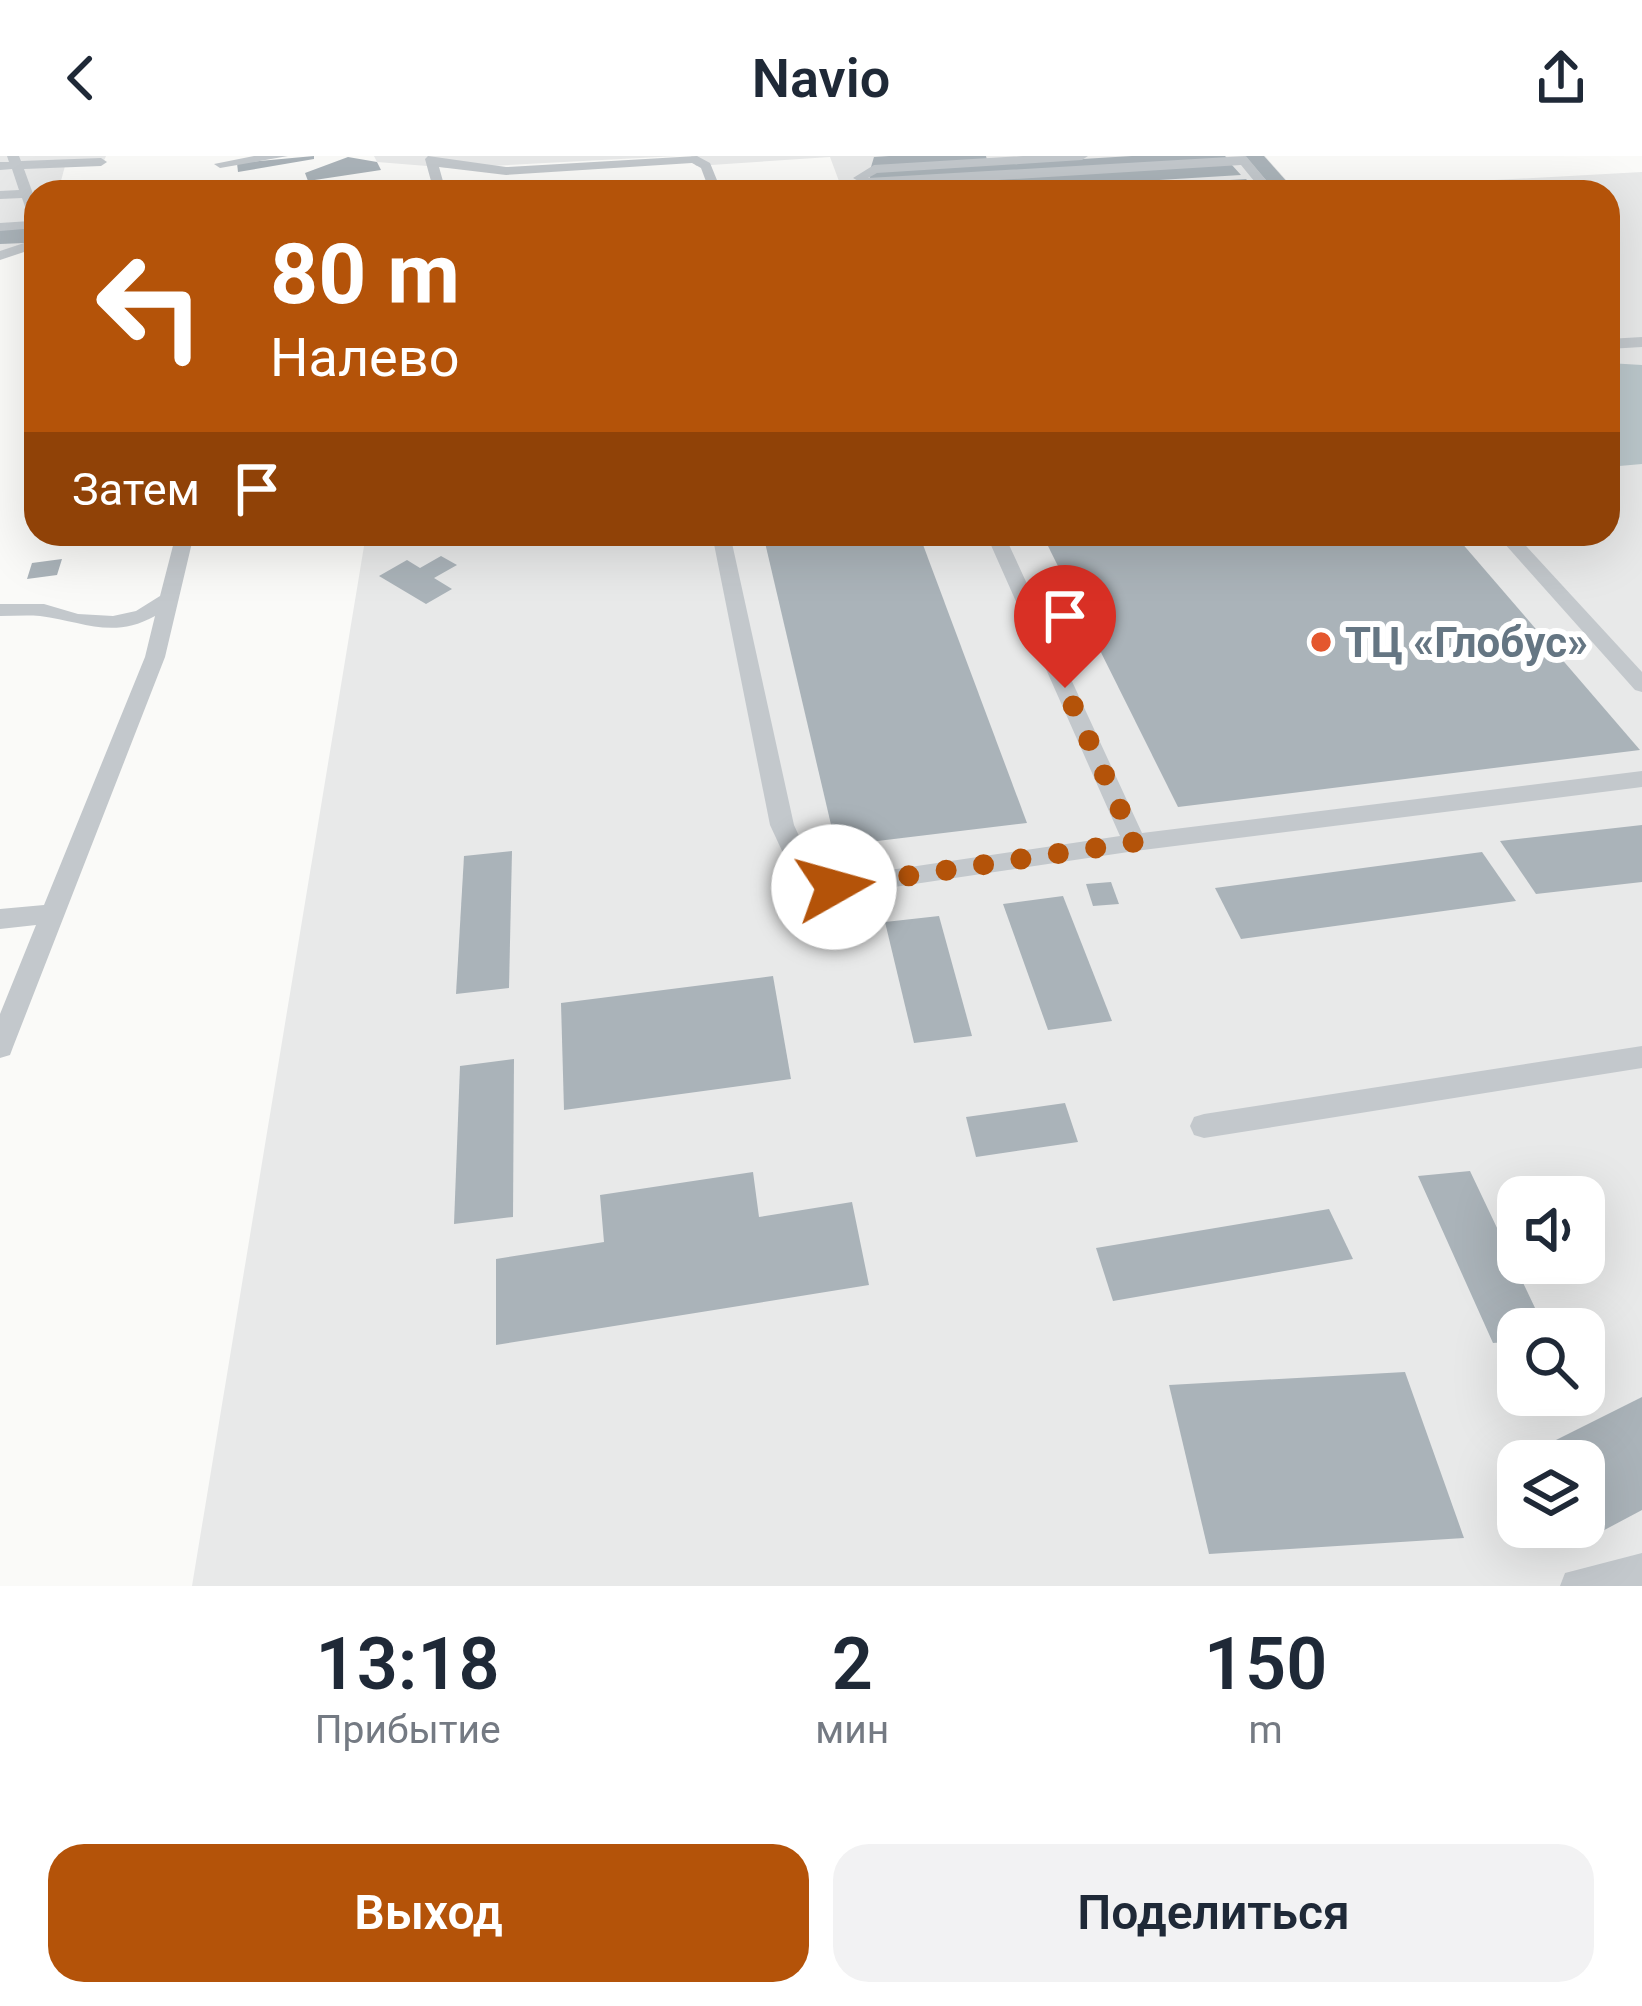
<!DOCTYPE html>
<html lang="ru">
<meta charset="utf-8">
<style>
:root{--surface:#fff;--page:#f2f2f3;--text:#1f2937;--muted:#747a83;--accent:#b45309}
body{margin:0;font-family:Roboto,sans-serif;background:var(--page);color:var(--text);height:100vh;display:flex;flex-direction:column;font-size:45px;white-space:nowrap}
*{box-sizing:border-box;margin:0}
p{font-size:39px;color:var(--muted)}
.icon{flex:none;width:66px;height:66px;fill:none;stroke:currentColor;stroke-width:2;stroke-linecap:round;stroke-linejoin:round}
.map{position:relative;height:1430px;overflow:hidden}
.panel{display:flex;flex-direction:column;background:var(--surface);flex:1}
.panel>*{flex:none}
.top-card{position:absolute;left:24px;top:24px;width:1596px;height:366px;border-radius:36px;box-shadow:0 12px 48px #0002;background:#b45309;color:#fff;overflow:hidden}
.fabs{position:absolute;left:1497px;top:1020px;display:grid;gap:24px}
.fabs a{display:grid;place-items:center;width:108px;height:108px;border-radius:24px;background:var(--surface);box-shadow:0 12px 48px #0002;font-size:60px}
.pin{position:absolute;display:grid;place-items:center;width:102px;height:102px;color:#fff;margin:-123px -51px;border-radius:50% 50% 50% 0;rotate:-45deg;box-shadow:0 0 12px #0007}
.pin .icon{rotate:45deg}
.me{position:absolute;width:132px;margin:-66px;rotate:83deg;stroke-linejoin:round;filter:drop-shadow(0 0 9px #0008)}
.turn{display:flex;align-items:center;gap:42px;height:252px;padding:0 48px;font-size:54px}
.turn .icon{width:156px;height:156px;stroke-width:2.5}
.turn b{display:block;font-size:84px;line-height:102px}
.then{display:flex;align-items:center;height:114px;padding:0 48px;background:#0003;gap:24px;font-size:45px}
.eta{display:flex;justify-content:space-evenly;align-items:center;height:204px;text-align:center}
.eta b{font-size:72px;font-weight:600;line-height:84px}
.cta{display:flex;gap:24px;margin-top:auto;padding:24px 48px}
.cta a{flex:1;height:138px;border-radius:36px;background:var(--accent);color:#fff;font-size:48px;font-weight:600;line-height:138px;text-align:center}
.cta a+a{background:var(--page);color:var(--text)}
header{display:flex;justify-content:space-between;align-items:center;height:156px;padding:0 48px;background:var(--surface);font-size:54px;font-weight:600}
.map>svg:first-child{display:block}
.built{fill:#e8e9e9;fill-rule:evenodd}
.water{fill:#bbc7cb}
.building{fill:#aab3b9}
.lines{fill:none;stroke-linecap:round;stroke-linejoin:round}
.minor{fill:#c3c8cc;fill-rule:evenodd}
.route{stroke:#b45309;stroke-width:21;stroke-dasharray:0 37.8}
.poi-dot{fill:#e4572e;stroke:#fff;stroke-width:4.5}
.labels{text-anchor:middle;stroke-width:12;stroke-linejoin:round;paint-order:stroke}
.poi-label{font-size:42px;font-weight:bold;fill:#657683;stroke:#fff;text-anchor:start}
</style>
<header><svg class="icon" aria-label="back" viewBox="0 0 24 24"><path d="M15 5l-7 7 7 7"/></svg>Navio<svg class="icon" aria-label="share" viewBox="0 0 24 24"><path d="M12 15V3M7 8l5-5 5 5M5 13v7h14v-7"/></svg></header>
<div class="map">
<svg width="1642" height="1430" viewBox="0 0 1642 1430">
<rect width="100%" height="100%" fill="#fafaf8"/>
<g class="built">
<path d="M0,0H106L103,7L65,10L58,36H36V92L0,103Z"/>
<path d="M374,0H677L452,12L377,6Z"/>
<path d="M691,0H1265L1297,36H843L830,1L696,10Z"/>
<path d="M1642,16V1430H192L366,378H1608V36L1314,34ZM1518,1041H1584V1107H1518ZM1518,1173H1584V1239H1518ZM1518,1305H1584V1371H1518Z"/>
</g>
<path class="water" d="M1608,207L1642,209V308L1608,311Z"/>
<g class="building">
<path d="M314,0V3L238,16L237,7Z"/>
<path d="M889,0H986L987,4L871,11L874,1Z"/>
<path d="M1132,0H1225L1229,4L872,26L867,16Z"/>
<path d="M1245,0H1264L1296,36H1276Z"/>
<path d="M348,1L377,6L381,14L308,25L305,17Z"/>
<path d="M1231,8L1241,19L964,36H862L859,31Z"/>
<path d="M1246,23L1256,33L1096,36V32Z"/>
<path d="M26,72L30,79L25,87L0,88V74Z"/>
<path d="M763,378H919L1027,667L836,690Z"/>
<path d="M1042,378H1454L1640,594L1178,651Z"/>
<path d="M441,400L457,409L434,422L452,433L426,448L379,420L407,404L420,412Z"/>
<path d="M62,403L57,419L27,423L32,407Z"/>
<path d="M1642,669V726L1536,738L1500,685Z"/>
<path d="M512,695L509,832L456,838L464,700Z"/>
<path d="M1482,696L1516,745L1241,783L1215,732Z"/>
<path d="M1111,726L1119,748L1093,750L1086,728Z"/>
<path d="M1063,740L1112,865L1048,874L1003,748Z"/>
<path d="M939,760L972,880L914,887L885,766Z"/>
<path d="M773,820L791,923L564,954L561,847Z"/>
<path d="M514,903L513,1061L454,1068L460,910Z"/>
<path d="M1065,947L1078,986L976,1001L966,961Z"/>
<path d="M1470,1015L1545,1173H1518V1185L1493,1187L1418,1020Z"/>
<path d="M753,1016L759,1061L852,1046L869,1129L496,1189V1103L604,1086L600,1039Z"/>
<path d="M1329,1053L1353,1103L1113,1145L1096,1092Z"/>
<path d="M1405,1216L1464,1382L1209,1398L1169,1229Z"/>
<path d="M1642,1241V1354L1595,1379L1584,1363V1305H1541L1534,1295Z"/>
</g>
<g class="lines">
<g class="minor">
<path d="M7,0H19L21,5L101,2L107,6L101,10L24,13L36,46V72L0,75V67L30,65L22,42L0,43V35L19,34L12,13L0,14V6H9Z"/>
<path d="M254,0H288L220,12L214,8Z"/>
<path d="M428,0L506,11L697,0L710,7L721,34L710,36L701,12L692,7L506,19L439,11L446,36H434L425,3Z"/>
<path d="M1023,0H1088L1082,4L877,17L868,22L1246,0L1276,36H1263L1241,9L871,32L853,22L874,9Z"/>
<path d="M36,83V92L0,104V95Z"/>
<path d="M1642,181V191L1608,193V183Z"/>
<path d="M176,378H194L165,501L13,891L10,899L0,902V858L36,769L0,773V753L44,749L145,501L155,460C112,484 82,465 40,460C27,459 13,460 0,460V448H44L78,458L113,460L136,455L160,440Z"/>
<path d="M712,378H730L794,669L814,713L836,722L1120,680L986,378H1004L1142,677L1642,615V631L1135,695L834,740L796,725L770,669Z"/>
<path d="M1496,378H1515L1642,516V536L1635,534Z"/>
<path d="M1642,890V912L1204,982L1194,979L1190,970L1194,961L1204,958Z"/>
<path d="M1642,1397V1430H1560L1565,1417Z"/>
</g>
</g>
<g class="lines">
<path class="route" d="M834,731L1135,686L1065,532"/>
</g>
<circle class="poi-dot" cx="1321" cy="486" r="12"/>
<g class="labels">
<g class="poi-label">
<text x="1345" y="501">ТЦ «Глобус»</text>
</g>
</g>
</svg>
<div class="fabs">
<a><svg class="icon" aria-label="sound" viewBox="0 0 24 24"><path d="M4 9h4l5-4v14l-5-4H4zM17 9q2 3 0 6"/></svg></a>
<a><svg class="icon" aria-label="search" viewBox="0 0 24 24"><circle cx="10" cy="10" r="6"/><path d="M15 15l6 6"/></svg></a>
<a><svg class="icon" aria-label="layers" viewBox="0 0 24 24"><path d="M12 4l9 5-9 5-9-5zM3 14l9 5 9-5"/></svg></a>
</div>
<div class="pin" style="left:1065px;top:532px;background:#d93025"><svg class="icon" aria-label="arrive" viewBox="0 0 24 24"><path d="M6 21V4h12l-3 4 3 4H6"/></svg></div>
<svg class="me" style="left:834px;top:731px" viewBox="-20 -20 40 40"><circle r="19" fill="#fff"/><path d="M0-13L10 11 0 6-10 11z" fill="#b45309"/></svg>
<div class="top-card">
<div class="turn"><svg class="icon" aria-label="left" viewBox="0 0 24 24"><path d="M17 20v-9H6M10 6l-5 5 5 5"/></svg><div><b>80 m</b>Налево</div></div>
<div class="then">Затем<svg class="icon" aria-label="arrive" viewBox="0 0 24 24"><path d="M6 21V4h12l-3 4 3 4H6"/></svg></div>
</div>
</div>
<section class="panel">
<div class="eta">
<div><b>13:18</b><p>Прибытие</p></div>
<div><b>2</b><p>мин</p></div>
<div><b>150</b><p>m</p></div>
</div>
<div class="cta"><a>Выход</a><a>Поделиться</a></div>
</section>
